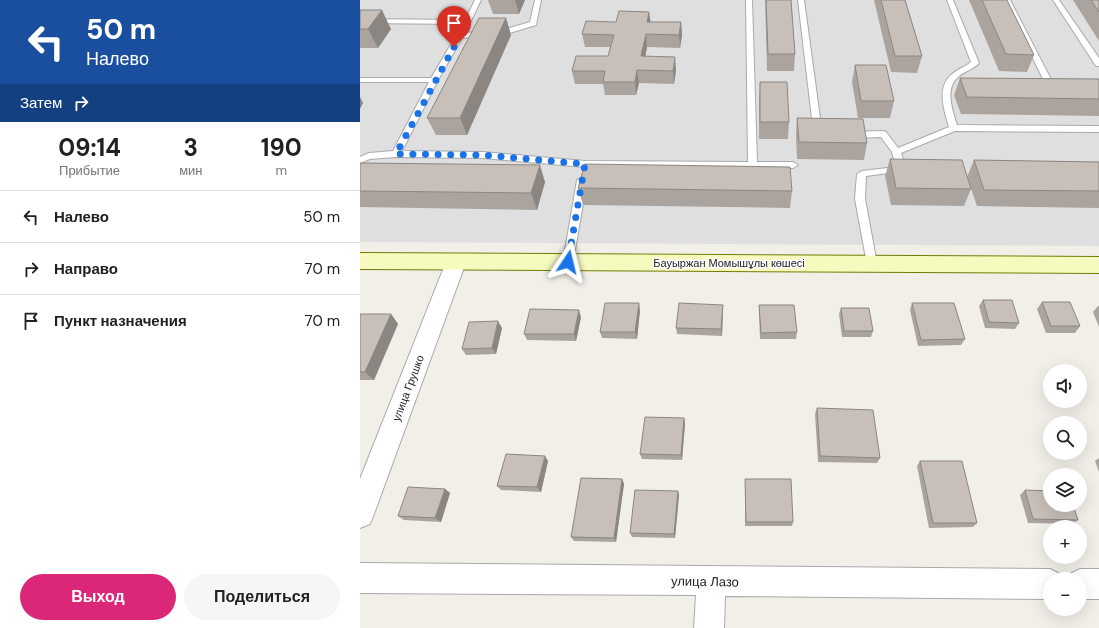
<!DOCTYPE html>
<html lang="ru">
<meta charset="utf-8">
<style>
:root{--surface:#fff;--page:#f6f6f6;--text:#202124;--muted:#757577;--line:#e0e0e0;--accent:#db2777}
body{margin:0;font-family:"DM Sans",sans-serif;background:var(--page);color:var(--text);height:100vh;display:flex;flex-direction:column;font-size:15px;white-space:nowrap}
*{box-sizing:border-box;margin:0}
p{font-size:13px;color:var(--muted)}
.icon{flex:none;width:22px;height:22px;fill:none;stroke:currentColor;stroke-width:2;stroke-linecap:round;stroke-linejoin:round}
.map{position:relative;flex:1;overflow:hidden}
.details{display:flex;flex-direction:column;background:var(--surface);width:360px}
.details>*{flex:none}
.hud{background:#1a4fa0;color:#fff;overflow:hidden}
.buttons{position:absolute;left:683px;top:364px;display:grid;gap:8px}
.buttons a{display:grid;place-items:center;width:44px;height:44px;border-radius:50%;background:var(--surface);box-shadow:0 4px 16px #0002;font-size:20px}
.pin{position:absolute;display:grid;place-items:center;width:34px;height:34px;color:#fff;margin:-41px -17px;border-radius:50% 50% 50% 0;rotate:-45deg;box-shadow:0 0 4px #0007}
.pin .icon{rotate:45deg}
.me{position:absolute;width:44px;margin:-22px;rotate:10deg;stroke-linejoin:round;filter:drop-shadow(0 0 3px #0008)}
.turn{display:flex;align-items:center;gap:14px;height:84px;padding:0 20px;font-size:18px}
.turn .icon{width:52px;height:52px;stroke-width:2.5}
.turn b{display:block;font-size:28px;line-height:34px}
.then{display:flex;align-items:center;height:38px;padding:0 20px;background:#0003;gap:8px;font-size:15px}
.eta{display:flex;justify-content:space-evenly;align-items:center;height:68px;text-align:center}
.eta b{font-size:24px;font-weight:700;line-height:28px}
.cta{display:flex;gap:8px;margin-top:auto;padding:8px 20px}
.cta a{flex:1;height:46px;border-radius:24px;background:var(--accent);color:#fff;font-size:16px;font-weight:700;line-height:46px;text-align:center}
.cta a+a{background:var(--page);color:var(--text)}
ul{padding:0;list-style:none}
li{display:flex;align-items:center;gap:12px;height:52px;padding:0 20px;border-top:1px solid var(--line)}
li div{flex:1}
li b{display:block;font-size:15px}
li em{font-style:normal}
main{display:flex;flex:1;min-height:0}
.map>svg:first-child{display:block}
.residential{fill:#e0dfdf}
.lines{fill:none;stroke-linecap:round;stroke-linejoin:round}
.lane-casing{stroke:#a9a9a9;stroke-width:2}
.street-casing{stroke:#a9a9a9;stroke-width:2}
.secondary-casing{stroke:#707d05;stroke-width:2}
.lane{fill:#fff;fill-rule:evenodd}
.street{fill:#fff;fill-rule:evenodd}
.secondary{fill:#f7fabf;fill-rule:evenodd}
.wall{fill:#aba49e}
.shaded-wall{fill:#8b8681}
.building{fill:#c7bfb8;stroke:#8b8681}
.route{stroke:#1a73e8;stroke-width:7;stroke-dasharray:0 12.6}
.labels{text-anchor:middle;stroke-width:3;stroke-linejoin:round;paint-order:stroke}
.street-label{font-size:11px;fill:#222;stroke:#fff}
.near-street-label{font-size:13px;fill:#222;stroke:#fff}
</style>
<main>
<section class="details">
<div class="hud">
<div class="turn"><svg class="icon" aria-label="left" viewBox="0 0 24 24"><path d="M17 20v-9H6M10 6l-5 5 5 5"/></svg><div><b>50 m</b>Налево</div></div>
<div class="then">Затем<svg class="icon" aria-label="right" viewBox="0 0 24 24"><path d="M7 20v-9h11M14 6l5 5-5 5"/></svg></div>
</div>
<div class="eta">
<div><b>09:14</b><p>Прибытие</p></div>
<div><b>3</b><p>мин</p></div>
<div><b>190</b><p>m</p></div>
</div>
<ul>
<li><svg class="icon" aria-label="left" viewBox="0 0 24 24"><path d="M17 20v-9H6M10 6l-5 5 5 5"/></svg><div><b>Налево</b></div><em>50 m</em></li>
<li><svg class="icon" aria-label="right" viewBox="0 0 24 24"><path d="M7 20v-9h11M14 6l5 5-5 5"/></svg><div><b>Направо</b></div><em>70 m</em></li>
<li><svg class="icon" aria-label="arrive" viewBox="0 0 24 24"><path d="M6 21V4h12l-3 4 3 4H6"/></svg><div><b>Пункт назначения</b></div><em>70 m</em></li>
</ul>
<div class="cta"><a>Выход</a><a>Поделиться</a></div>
</section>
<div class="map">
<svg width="739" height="628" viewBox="0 0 739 628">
<rect width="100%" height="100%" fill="#f2efe9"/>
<path class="residential" d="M0,0H739V246L0,242Z"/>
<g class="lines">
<defs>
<g id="lane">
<path d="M115,0H121L105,33L146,29L170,22L175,0H181L176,25L146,34L102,38L78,80L42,151L123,152L225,161L388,162L386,0H392L397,162H433L438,165L433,168L225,167L123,158L36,157L10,159L0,163V157L9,153L33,151L69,82H0V78H71L103,24L0,23V19L105,20Z"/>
<path d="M438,0H444L460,118L469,129L465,132L462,131L452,119Z"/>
<path d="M587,0H593L619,63C613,70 604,71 598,77C584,89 593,112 597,125L739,126V132L595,131L541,153L546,169L544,171L506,176L505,199L517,264L516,267H508L507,264L495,199L497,174L502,171L536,167L532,152L521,137L491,138L487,135L491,132L523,131L526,132L538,148L589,127C584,110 576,87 592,74C598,69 605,67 611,62Z"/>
<path d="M644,0H650L697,91L696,93H693L689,91Z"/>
<path d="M693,0H699L739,58V66H736Z"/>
<path d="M222,177L227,180L213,262L212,265H204L203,262L217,180Z"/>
</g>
<g id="street">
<path d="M96,254L103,256L106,262L14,514L10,524L0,528V479L86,262L89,256Z"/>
<path d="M0,563L690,569L700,574L703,579H690V599L365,596L364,628H334L336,595L0,593Z"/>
<path d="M720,569H739V599H720V579H707L710,574Z"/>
</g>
<path id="secondary" d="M0,253L739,257V273L0,269Z"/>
</defs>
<use href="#lane" class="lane-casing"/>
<use href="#street" class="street-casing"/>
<use href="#secondary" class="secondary-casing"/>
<use href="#lane" class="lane"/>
<use href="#street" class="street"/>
<use href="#secondary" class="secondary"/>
</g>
<g class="wall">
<path d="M128,0H165L159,14H133Z"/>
<path d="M405,0H431L435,54L434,71H407Z"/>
<path d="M514,0H545L562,56L557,73L531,72Z"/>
<path d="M609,0H647L674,55L667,72L639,71Z"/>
<path d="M713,0H739V41Z"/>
<path d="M0,10L31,29L18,48H0Z"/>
<path d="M146,18L151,35L107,135H76L67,118Z"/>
<path d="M256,22H321L322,35L320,48L287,47L285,56L316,70L314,84L279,83L276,95H245L243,84H215L212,71L248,56L251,47H225L222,34Z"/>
<path d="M495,65L534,101L530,118H498L492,82Z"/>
<path d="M600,78L739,79V116L601,114L594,95Z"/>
<path d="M400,82L429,122L428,139H399V99Z"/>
<path d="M437,118L507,143L504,160L437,159L436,135Z"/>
<path d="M530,159L611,189L604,206L531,205L525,176Z"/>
<path d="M614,160L739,162V208L617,206L607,177Z"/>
<path d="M0,163L185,182L177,210L0,207Z"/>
<path d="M218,188L432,191L430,208L223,205Z"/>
<path d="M623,300L659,323L655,329L625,328L619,306Z"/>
<path d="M682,302L720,326L715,333H686L677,309Z"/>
<path d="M552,303L605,339L601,345L558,346L550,310Z"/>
<path d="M363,305L362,336L317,334L316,328Z"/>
<path d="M399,305L437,332L436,339H400L399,312Z"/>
<path d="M738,306H739V327L733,312Z"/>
<path d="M481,308L513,331L511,337H482L479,314Z"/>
<path d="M280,310L277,339L242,338L240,332Z"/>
<path d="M0,314H31L38,324L14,380H0Z"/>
<path d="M221,317L216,341L167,340L164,334Z"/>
<path d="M142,328L136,354L106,355L102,349Z"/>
<path d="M457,408L520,458L517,463L458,462L455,414Z"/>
<path d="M324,418L325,423L322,460L282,459L280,454Z"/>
<path d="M739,458V472L735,461Z"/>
<path d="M188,461L181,492L141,490L137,486Z"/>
<path d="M560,461L617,523L613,527L569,528L557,466Z"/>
<path d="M262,479L264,484L256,542L214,541L211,537Z"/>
<path d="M385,479L433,522L432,526H385Z"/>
<path d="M85,489L90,493L81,522L44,520L38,516Z"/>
<path d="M665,490L718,520L712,524L668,523L660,495Z"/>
<path d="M318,491L319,495L315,538L272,537L270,533Z"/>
</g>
<g class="shaded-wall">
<path d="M155,0H165L159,14Z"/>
<path d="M22,10L31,29L18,48L8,29Z"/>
<path d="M289,12L291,24L287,22Z"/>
<path d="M146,18L151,35L107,135L100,118Z"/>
<path d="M321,22L322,35L320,48L319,35Z"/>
<path d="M286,34L287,47L283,69L281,56Z"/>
<path d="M315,57L316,70L314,84L313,71Z"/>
<path d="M277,70L279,83L276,95L275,82Z"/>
<path d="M0,97L3,103L0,109Z"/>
<path d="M180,165L185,182L177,210L171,193Z"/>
<path d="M279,303L280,310L277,339L275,332Z"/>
<path d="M363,305V311L362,336L361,329Z"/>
<path d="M219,310L221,317L216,341L214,334Z"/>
<path d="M31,314L38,324L14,380L5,372Z"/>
<path d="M138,321L142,328L136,354L132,348Z"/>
<path d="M324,418L325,423L322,460L321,455Z"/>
<path d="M185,456L188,461L181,492L177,487Z"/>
<path d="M262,479L264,484L256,542L254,538Z"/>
<path d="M85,489L90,493L81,522L75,518Z"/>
<path d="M318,491L319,495L315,538L314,534Z"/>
</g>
<g class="building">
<path d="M406,0H431L435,54H408Z"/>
<path d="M521,0H545L562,56H535Z"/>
<path d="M622,0H647L674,55L646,54Z"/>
<path d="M731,0H739V12Z"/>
<path d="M0,10H22L8,29H0Z"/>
<path d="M259,11L289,12L287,22H321L319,35L286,34L281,56L315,57L313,71L277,70L275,82H243L245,71H212L216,56H248L254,35L222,34L226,21L256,22Z"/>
<path d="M119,18H146L100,118H67Z"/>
<path d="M495,65H526L534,101H501Z"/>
<path d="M600,78L739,79V99L607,97Z"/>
<path d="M400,82H427L429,122H400Z"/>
<path d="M437,118L503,119L507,143L439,142Z"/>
<path d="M530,159L602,160L611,189L536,188Z"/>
<path d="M614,160L739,162V191L624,190Z"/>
<path d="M0,163L180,165L171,193L0,191Z"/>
<path d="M225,164L430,167L432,191L218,188Z"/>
<path d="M623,300H652L659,323L629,322Z"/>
<path d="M682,302H710L720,326H691Z"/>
<path d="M245,303H279L275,332H240Z"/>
<path d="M319,303L363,305L361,329L316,328Z"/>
<path d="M552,303H594L605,339L561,340Z"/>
<path d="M399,305H434L437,332L401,333Z"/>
<path d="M481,308H509L513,331H484Z"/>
<path d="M170,309L219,310L214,334H164Z"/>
<path d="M0,314H31L5,372H0Z"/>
<path d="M138,321L132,348L102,349L109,322Z"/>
<path d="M457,408L513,410L520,458L460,456Z"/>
<path d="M285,417L324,418L321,455L280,454Z"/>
<path d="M146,454L185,456L177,487L137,486Z"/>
<path d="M560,461H602L617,523H573Z"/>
<path d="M221,478L262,479L254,538L211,537Z"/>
<path d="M385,479H431L433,522H386Z"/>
<path d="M48,487L85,489L75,518L38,516Z"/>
<path d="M275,490L318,491L314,534L270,533Z"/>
<path d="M665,490L690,491V505H713L718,520L673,519Z"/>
</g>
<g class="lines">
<path class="route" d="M94,47L36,154L123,155L225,164L208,262"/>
</g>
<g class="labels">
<g class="street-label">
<text x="369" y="267">Бауыржан Момышұлы көшесі</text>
<text transform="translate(48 388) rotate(-69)" y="4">улица Грушко</text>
</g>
<g class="near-street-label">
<text transform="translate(345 581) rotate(1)" y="5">улица Лазо</text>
</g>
</g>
</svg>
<div class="buttons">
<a><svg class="icon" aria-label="sound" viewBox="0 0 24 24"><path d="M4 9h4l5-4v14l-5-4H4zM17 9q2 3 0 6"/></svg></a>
<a><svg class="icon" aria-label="search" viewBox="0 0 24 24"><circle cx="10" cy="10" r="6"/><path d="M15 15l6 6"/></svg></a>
<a><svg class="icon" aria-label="layers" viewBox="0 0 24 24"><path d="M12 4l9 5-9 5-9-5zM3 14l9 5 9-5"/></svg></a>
<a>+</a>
<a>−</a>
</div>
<div class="pin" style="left:94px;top:47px;background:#d93025"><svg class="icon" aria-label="arrive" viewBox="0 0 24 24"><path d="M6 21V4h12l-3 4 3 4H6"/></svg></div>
<svg class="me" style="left:208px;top:262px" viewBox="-20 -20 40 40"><path d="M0-17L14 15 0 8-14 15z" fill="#1a73e8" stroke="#fff" stroke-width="4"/></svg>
</div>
</main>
